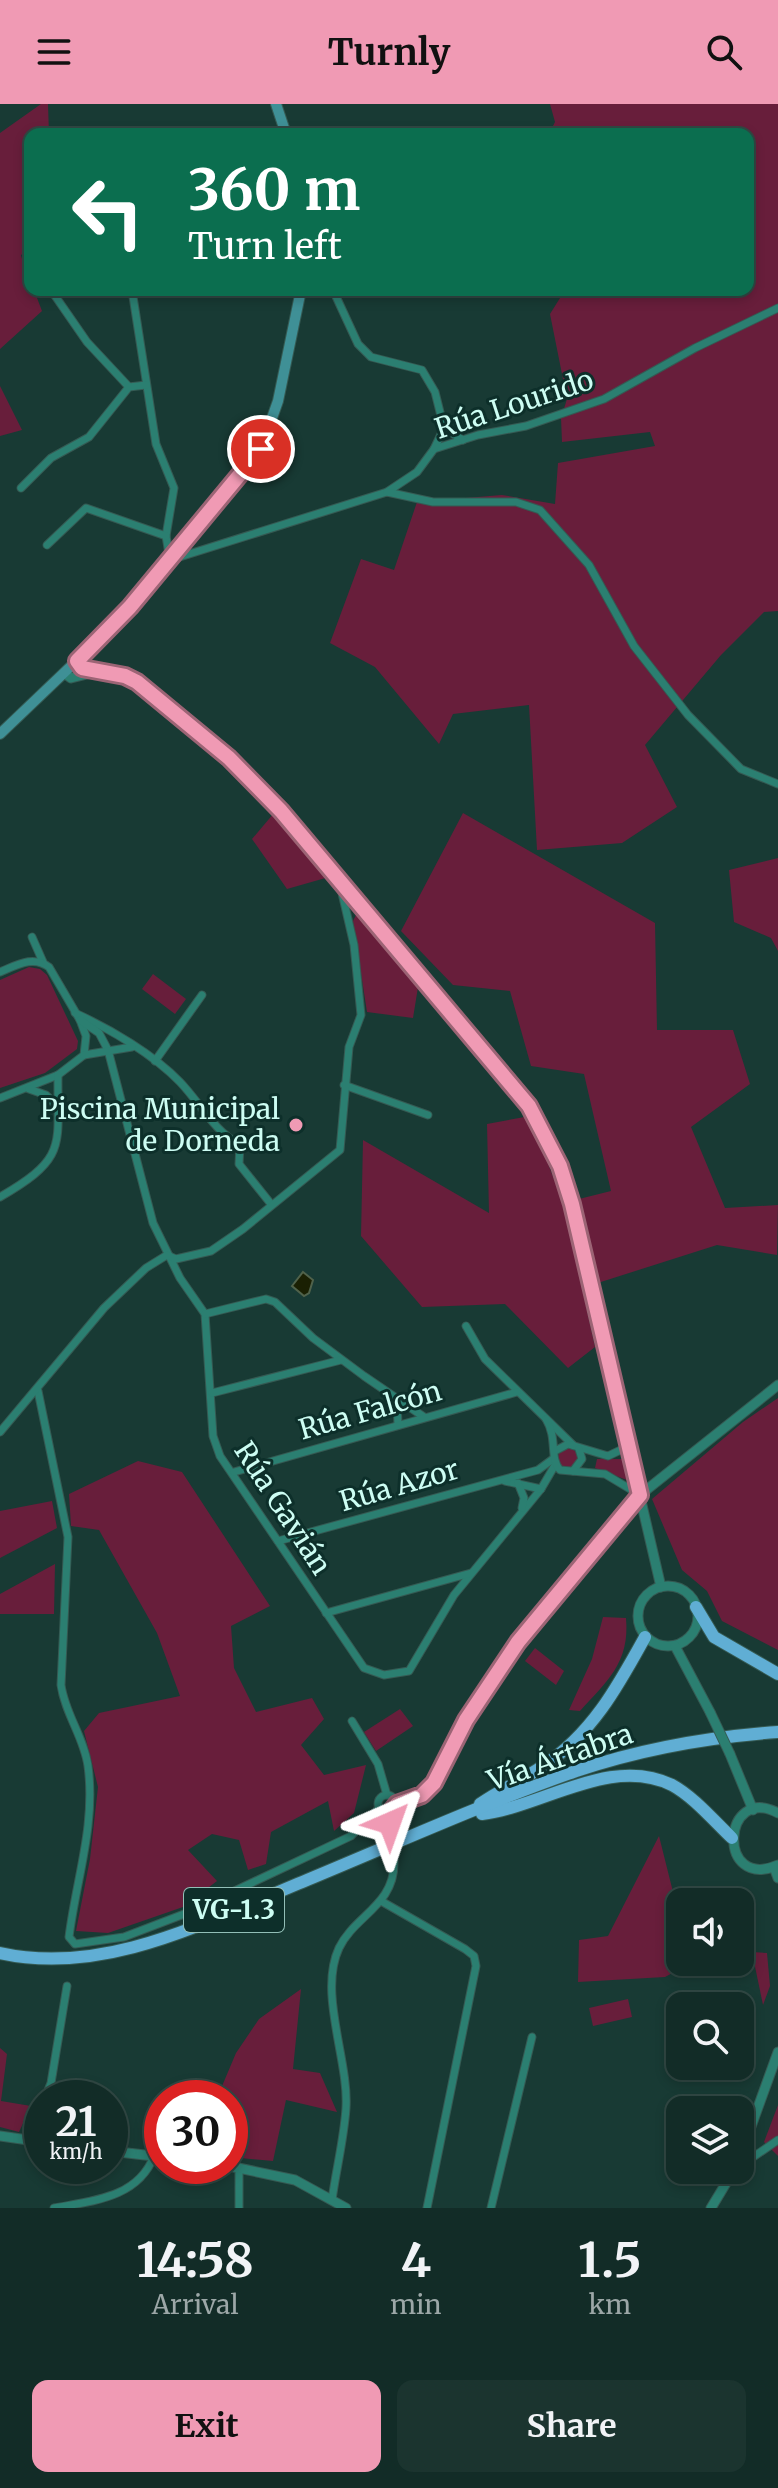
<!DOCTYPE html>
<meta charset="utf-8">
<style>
:root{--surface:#122c27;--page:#1b342f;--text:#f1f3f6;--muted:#9ca7a7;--line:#314844;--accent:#f09ab4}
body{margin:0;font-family:Merriweather,serif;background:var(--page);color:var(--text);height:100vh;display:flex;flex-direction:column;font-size:30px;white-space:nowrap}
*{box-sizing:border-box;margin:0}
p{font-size:26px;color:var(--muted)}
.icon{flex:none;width:44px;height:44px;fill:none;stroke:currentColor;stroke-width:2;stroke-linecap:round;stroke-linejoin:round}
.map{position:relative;height:2104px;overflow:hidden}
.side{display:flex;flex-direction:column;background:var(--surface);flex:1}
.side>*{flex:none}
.banner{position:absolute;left:24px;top:24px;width:730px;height:168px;border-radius:16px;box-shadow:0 4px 12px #0003,0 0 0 2px var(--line);background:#0b6e4f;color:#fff;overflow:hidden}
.buttons{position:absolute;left:666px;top:1784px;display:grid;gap:16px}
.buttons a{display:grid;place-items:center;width:88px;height:88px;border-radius:16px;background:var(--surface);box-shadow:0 4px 12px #0003,0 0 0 2px var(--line);font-size:40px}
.speed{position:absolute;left:24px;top:1976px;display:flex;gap:16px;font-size:40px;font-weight:700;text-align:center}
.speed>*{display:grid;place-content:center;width:104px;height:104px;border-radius:50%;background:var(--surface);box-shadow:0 4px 12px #0003,0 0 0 2px var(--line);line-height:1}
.speed small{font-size:20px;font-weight:400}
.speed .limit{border:12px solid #d22;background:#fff;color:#111}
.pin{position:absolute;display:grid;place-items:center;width:68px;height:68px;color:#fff;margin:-34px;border:4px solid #fff;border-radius:50%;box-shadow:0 2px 8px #0007}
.me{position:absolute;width:88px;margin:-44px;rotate:43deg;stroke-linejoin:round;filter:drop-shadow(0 0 6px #0008)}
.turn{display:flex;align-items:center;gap:28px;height:168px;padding:0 32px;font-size:36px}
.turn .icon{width:104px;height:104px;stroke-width:2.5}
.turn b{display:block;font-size:56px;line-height:68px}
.eta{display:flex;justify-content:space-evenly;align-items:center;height:136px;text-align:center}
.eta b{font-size:48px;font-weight:700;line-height:56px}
.button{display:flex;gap:16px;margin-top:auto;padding:16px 32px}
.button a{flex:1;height:92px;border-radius:16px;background:var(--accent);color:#111;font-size:32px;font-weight:700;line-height:92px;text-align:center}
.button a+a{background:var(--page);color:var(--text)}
header{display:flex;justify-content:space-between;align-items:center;height:104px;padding:0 32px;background:var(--accent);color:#111;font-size:36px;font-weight:700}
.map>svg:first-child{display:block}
.green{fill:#681e3b}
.water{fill:#1a2003;stroke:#50624b;stroke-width:2}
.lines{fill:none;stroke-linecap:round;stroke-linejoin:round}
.minor-casing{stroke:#355a53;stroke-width:9}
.tertiary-casing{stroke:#355a53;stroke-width:11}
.secondary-casing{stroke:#355a53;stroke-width:12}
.trunk-casing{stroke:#355a53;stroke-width:14}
.minor{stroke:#2b7f71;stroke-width:7}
.tertiary{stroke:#2b7f71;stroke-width:9}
.secondary{stroke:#3f9096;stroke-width:10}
.trunk{stroke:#60aed4;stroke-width:12}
.minor-bridge-casing{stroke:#355a53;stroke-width:9;stroke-linecap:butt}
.tertiary-bridge-casing{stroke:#355a53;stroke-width:11;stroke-linecap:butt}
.minor-bridge{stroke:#2b7f71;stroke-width:7}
.tertiary-bridge{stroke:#2b7f71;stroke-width:9}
.route-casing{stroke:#9c6475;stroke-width:20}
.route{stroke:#f09ab4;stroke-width:14}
.poi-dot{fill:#f09ab4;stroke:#0d2f2a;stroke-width:3}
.labels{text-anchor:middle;stroke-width:6;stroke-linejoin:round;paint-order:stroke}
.shield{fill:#0d2f2a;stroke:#93bfb7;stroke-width:2}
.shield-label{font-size:26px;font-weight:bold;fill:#cdfdf3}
.street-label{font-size:28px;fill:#cdfdf3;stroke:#0d2f2a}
.poi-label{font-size:28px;fill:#cdfdf3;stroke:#0d2f2a;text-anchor:end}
</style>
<header><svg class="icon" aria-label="menu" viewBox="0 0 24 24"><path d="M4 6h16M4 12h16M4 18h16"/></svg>Turnly<svg class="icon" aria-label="search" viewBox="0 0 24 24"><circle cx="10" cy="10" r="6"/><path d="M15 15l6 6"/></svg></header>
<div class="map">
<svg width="778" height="2104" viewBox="0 0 778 2104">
<rect width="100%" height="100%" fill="#183a34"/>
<g class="green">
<path d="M41,0H48L49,30H30V145L21,151L30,186H34L42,207L0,245V29Z"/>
<path d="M550,0H778V507L764,508L721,551L645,641L677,703L622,739L537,746L529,601L453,610L439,640L375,563L330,539L361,455L394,466L417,398L502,391L555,400L558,359L655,342L650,328L562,338L561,314L567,295L550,210L565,186H748V30H549L555,18Z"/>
<path d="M0,282L22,326L0,332Z"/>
<path d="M274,709L329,773L287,785L252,735Z"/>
<path d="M463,709L655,819L657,926H733L750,980L691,1023L725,1104L778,1101L777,1151L717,1141L582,1184L595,1243L568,1264L505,1200L422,1203L361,1132L363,1036L489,1109L487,1020L530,1012L563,1099L611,1087L584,970L531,962L510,887L453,881L401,827Z"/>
<path d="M778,754V847L771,834L734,818L729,766Z"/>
<path d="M359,805L419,877L413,914L367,908L353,817Z"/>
<path d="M29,863L40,865L47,871L78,937L77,945L45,969L0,984V876Z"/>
<path d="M153,870L186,895L175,910L142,885Z"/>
<path d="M778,1294V1546L722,1517L707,1487L682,1466L652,1395L743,1318Z"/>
<circle cx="568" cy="1354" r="10"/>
<path d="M597,1355H622L627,1376L595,1364Z"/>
<path d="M138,1357L182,1368L270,1502L231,1522L234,1564L256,1608L312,1594L324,1615L301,1641L324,1671L366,1661L354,1709L334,1727L328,1697L271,1728L266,1760L248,1766L239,1736L212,1730L188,1746L217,1777L183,1803L108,1829L76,1827L90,1755L98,1683L84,1627L99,1609L180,1592L157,1529L99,1426L71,1422L69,1390Z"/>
<path d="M52,1397L57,1424L0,1454V1407Z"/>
<path d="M55,1460L54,1510H0V1490Z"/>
<path d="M603,1513L626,1514C630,1559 607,1577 580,1607L569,1606L592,1555Z"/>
<path d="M535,1544L564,1567L556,1581L525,1557Z"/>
<path d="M400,1605L413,1622L376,1647L364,1628Z"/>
<path d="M659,1732L674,1792L682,1798L680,1858H693L665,1873L578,1878L579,1836L608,1832Z"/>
<path d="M752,1848L767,1849L770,1882L763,1901Z"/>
<path d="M301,1885L293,1965L320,1969L337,2008L286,1996L273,2057L230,2053V1994H217L236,1949L259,1915Z"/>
<path d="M628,1895L632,1913L593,1922L589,1904Z"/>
<path d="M0,1944L7,1950L1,1997L31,2002L19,2028L0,2023Z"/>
<path d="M778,2001V2052L764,2038Z"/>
</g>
<path class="water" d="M303,1168L313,1176L309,1189L304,1192L292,1182Z"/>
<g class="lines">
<defs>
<g id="minor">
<path d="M51,186L87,238L129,283"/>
<path d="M132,186L156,340L174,384L166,432L170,456L387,388L417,368L434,345L478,331L526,322L604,295L695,244L778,204"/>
<path d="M333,186L358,240L371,253L422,266L435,288L444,324"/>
<path d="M434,345L444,324L463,336"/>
<path d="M21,384L51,354L89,333L129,283L146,281"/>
<path d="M387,388L433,398H516L540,406L589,461L634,542L688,611L741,665L778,680"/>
<path d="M47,441L86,404L166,432"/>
<path d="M32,833L43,858"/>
<path d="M0,868C17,861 33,851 49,863L80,916L86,932L84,951L58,971L0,994"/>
<path d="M75,909C110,925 153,950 180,978C201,1000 213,1026 240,1041L239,1060L271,1100"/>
<path d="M80,916L99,929L108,946L153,1119L180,1174L205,1210L213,1332L220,1352L364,1564L384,1571L409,1567L454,1491L541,1385L555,1361"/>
<path d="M84,951L132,943"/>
<path d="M155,957L202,891"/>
<path d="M344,981L428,1011"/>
<path d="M29,985L46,991L60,1005"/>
<path d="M0,1093C69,1053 57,1042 58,971"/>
<path d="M205,1210L266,1195L275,1198L313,1234L364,1272L424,1313"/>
<path d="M466,1222L485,1255L573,1341"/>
<path d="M38,1287L68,1433L61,1581C65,1610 84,1633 88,1662C96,1721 76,1776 69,1833L75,1840L124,1833L192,1807L351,1732L379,1704"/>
<path d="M212,1289L341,1256"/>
<path d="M397,1296L398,1321"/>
<path d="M0,1328L104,1204L146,1164L167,1151L176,1155L211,1147L243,1125L340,1046L349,943L361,911L354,841L339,776"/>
<path d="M555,1347L568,1340L608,1352L629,1342"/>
<path d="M573,1367L582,1355L579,1345"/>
<path d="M234,1368L517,1288"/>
<path d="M505,1377L541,1385"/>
<path d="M518,1379L524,1394L522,1404"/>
<path d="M278,1437L538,1366L553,1355"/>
<path d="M326,1509L471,1469"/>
<path d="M352,1617L378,1660L387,1691"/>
<circle cx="387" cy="1700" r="9"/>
<path d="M397,1700C441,1689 447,1649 467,1614C514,1531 584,1467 640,1391L605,1370L560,1366C549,1354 558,1335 546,1315"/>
<path d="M381,1797L465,1845L474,1852L476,1862L427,2104"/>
<path d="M45,1994L51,1979L67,1882"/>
<path d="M25,2036L42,2000"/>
<path d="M740,2062L778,2036"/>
<path d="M332,2096C336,2066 344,2035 346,2004C349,1956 318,1889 339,1844C354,1812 395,1801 394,1758"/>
<path d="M54,2104C92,2097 138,2094 154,2052"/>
<path d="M239,2104V2063"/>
<path d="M491,2104L532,1933"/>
</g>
<g id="tertiary">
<path d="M82,564L125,572L137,578L229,654L281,707L529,1002L560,1062L572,1100L661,1483"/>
<path d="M64,569L71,574L95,568"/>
<path d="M640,1391L778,1281"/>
<circle cx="668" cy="1512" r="30"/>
<path d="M675,1542L710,1608"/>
<path d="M730,1650L753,1706"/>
<path d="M778,1709C722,1679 716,1788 778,1761"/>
<path d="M774,1763L778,1774"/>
<path d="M0,2032L42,2038"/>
<path d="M110,2047L162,2053"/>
<path d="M740,2053L778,1948"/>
<path d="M229,2062L295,2076L346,2104"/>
<path d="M711,2104L734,2066"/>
</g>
<g id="secondary">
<path d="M276,0L286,30"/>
<path d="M0,630L112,523L261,345L278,297L301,186"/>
</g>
<g id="trunk">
<path d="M696,1503L714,1533L778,1570"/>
<path d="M480,1700C500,1686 523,1676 543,1662C592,1630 618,1582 645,1533"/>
<path d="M482,1710C544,1702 611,1651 672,1681C694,1693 714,1717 732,1734"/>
<path d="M0,1849C107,1873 211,1815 307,1776C396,1739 485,1699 576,1667C641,1645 710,1633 778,1628"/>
</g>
</defs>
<use href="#minor" class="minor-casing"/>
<use href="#tertiary" class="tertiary-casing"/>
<use href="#secondary" class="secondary-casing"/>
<use href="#trunk" class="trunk-casing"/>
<use href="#minor" class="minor"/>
<use href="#tertiary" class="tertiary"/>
<use href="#secondary" class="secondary"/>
<use href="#trunk" class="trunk"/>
<defs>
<path id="minor-bridge" d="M390,1719L394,1758"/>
<path id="tertiary-bridge" d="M710,1608L730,1650"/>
</defs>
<use href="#minor-bridge" class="minor-bridge-casing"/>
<use href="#tertiary-bridge" class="tertiary-bridge-casing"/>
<use href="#minor-bridge" class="minor-bridge"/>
<use href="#tertiary-bridge" class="tertiary-bridge"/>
</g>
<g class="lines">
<defs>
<path id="route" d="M261,345L130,503L77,557L82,564L125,572L137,578L229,654L281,707L529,1002L560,1062L572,1100L640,1391L518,1538L466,1616L434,1679L422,1691L397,1700L390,1709V1719"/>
</defs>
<use href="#route" class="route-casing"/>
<use href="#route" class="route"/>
</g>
<circle class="poi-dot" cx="296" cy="1021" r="8"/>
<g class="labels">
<rect class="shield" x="184" y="1784" width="100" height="44" rx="6"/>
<g class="shield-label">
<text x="234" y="1815">VG-1.3</text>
</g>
<g class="street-label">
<text transform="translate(514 300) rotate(-18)" y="10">Rúa Lourido</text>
<text transform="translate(370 1306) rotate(-16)" y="10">Rúa Falcón</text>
<text transform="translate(399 1381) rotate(-16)" y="10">Rúa Azor</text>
<text transform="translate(283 1404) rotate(57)" y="10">Rúa Gavián</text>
<text transform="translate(560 1653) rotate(-19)" y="10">Vía Ártabra</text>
</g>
<g class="poi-label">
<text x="280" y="1015">Piscina Municipal<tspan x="280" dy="32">de Dorneda</tspan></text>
</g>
</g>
</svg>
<div class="buttons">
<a><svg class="icon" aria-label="sound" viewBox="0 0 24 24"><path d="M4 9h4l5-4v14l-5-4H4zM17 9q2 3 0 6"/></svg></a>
<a><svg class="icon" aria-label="search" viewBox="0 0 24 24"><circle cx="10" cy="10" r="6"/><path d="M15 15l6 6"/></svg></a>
<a><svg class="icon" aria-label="layers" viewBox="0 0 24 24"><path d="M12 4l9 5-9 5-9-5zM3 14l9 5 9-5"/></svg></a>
</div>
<div class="speed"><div>21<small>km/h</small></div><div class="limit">30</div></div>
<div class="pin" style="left:261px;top:345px;background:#d93025"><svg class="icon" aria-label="arrive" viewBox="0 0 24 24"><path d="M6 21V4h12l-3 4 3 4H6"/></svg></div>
<svg class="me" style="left:390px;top:1719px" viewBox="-20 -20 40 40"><path d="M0-17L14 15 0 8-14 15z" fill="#f09ab4" stroke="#fff" stroke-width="4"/></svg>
<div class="banner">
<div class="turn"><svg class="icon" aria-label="left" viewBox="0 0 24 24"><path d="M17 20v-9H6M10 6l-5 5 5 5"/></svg><div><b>360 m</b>Turn left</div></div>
</div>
</div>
<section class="side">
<div class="eta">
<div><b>14:58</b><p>Arrival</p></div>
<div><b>4</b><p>min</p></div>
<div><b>1.5</b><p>km</p></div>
</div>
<div class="button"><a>Exit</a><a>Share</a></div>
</section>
